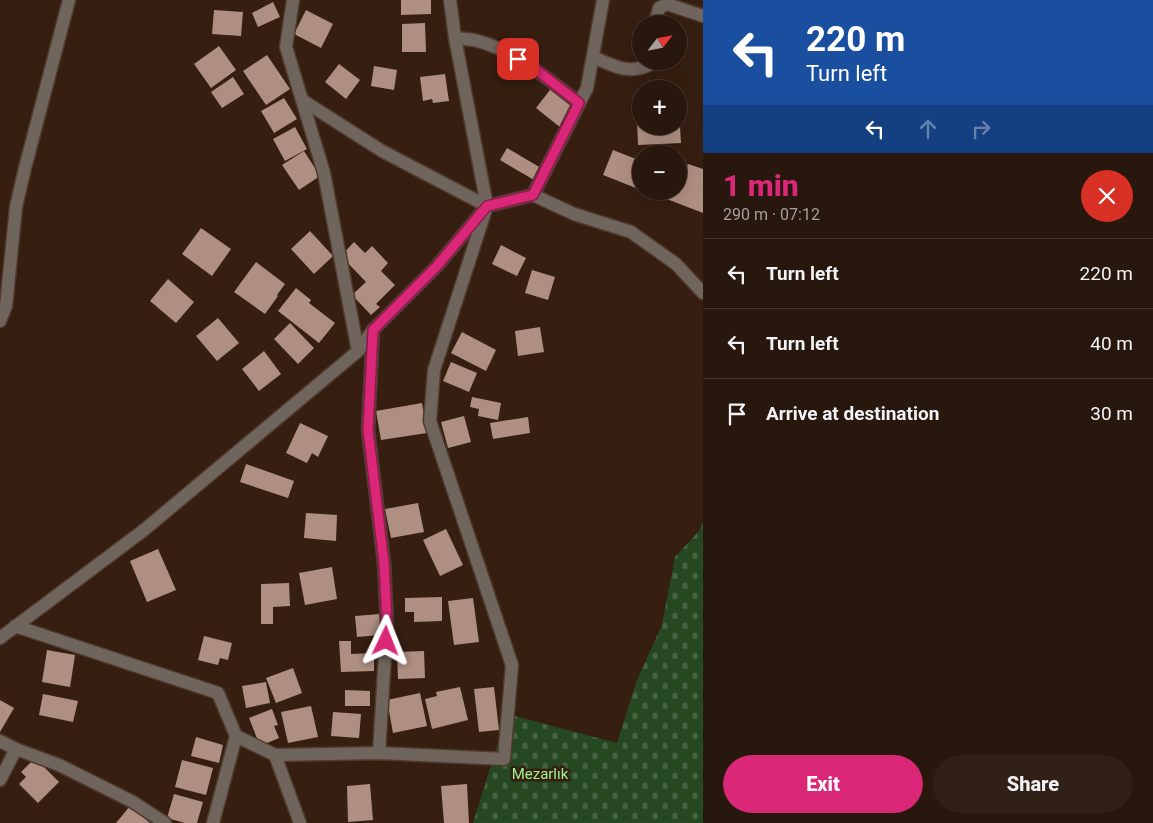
<!DOCTYPE html>
<meta charset="utf-8">
<style>
:root{--surface:#28170d;--page:#302016;--text:#f1f3f6;--muted:#a59f9d;--line:#44362e;--accent:#db2777}
body{margin:0;font-family:Roboto,sans-serif;background:var(--page);color:var(--text);height:100vh;display:flex;flex-direction:column;font-size:19px;white-space:nowrap}
*{box-sizing:border-box;margin:0}
p{font-size:16px;color:var(--muted)}
.icon{flex:none;width:28px;height:28px;fill:none;stroke:currentColor;stroke-width:2;stroke-linecap:round;stroke-linejoin:round}
.map{position:relative;flex:1;overflow:hidden}
.sheet{display:flex;flex-direction:column;background:var(--surface);width:450px}
.sheet>*{flex:none}
.banner{background:#1a4fa0;color:#fff;overflow:hidden}
.needle{width:32px;rotate:58deg}
.controls{position:absolute;left:632px;top:15px;display:grid;gap:10px}
.controls a{display:grid;place-items:center;width:55px;height:55px;border-radius:50%;background:var(--surface);box-shadow:0 5px 20px #0002,0 0 0 1px var(--line);font-size:25px}
.pin{position:absolute;display:grid;place-items:center;width:42px;height:42px;color:#fff;margin:-21px;border-radius:10px;box-shadow:0 2px 8px #0006}
.me{position:absolute;width:55px;margin:-28px;rotate:2deg;stroke-linejoin:round;filter:drop-shadow(0 0 4px #0008)}
.turn{display:flex;align-items:center;gap:18px;height:105px;padding:0 20px;font-size:22px}
.turn .icon{width:65px;height:65px;stroke-width:2.5}
.turn b{display:block;font-size:35px;line-height:42px}
.lanes{display:flex;align-items:center;height:48px;padding:0 20px;background:#0003;justify-content:center;gap:25px;direction:ltr}
.lanes .off{opacity:.35}
.round{display:grid;place-items:center;flex:none;width:52px;height:52px;border-radius:26px;background:var(--page)}
.head{display:flex;align-items:center;justify-content:space-between;height:85px;padding:0 20px}
h1{font-size:30px;font-weight:800;line-height:38px;color:var(--accent)}
.action{display:flex;gap:10px;margin-top:auto;padding:10px 20px}
.action a{flex:1;height:58px;border-radius:30px;background:var(--accent);color:#fff;font-size:20px;font-weight:800;line-height:58px;text-align:center}
.action a+a{background:var(--page);color:var(--text)}
ul{padding:0;list-style:none}
li{display:flex;align-items:center;gap:15px;height:70px;padding:0 20px;border-top:1px solid var(--line)}
li div{flex:1}
li b{display:block;font-size:19px}
li em{font-style:normal}
main{display:flex;flex:1;min-height:0}
.map>svg:first-child{display:block}
.cemetery{fill:url(#cemetery-stones)}
.building{fill:#af8f82}
.lines{fill:none;stroke-linecap:round;stroke-linejoin:round}
.minor-casing{stroke:#503a2d;stroke-width:15}
.minor{stroke:#6f655c;stroke-width:12}
.route-casing{stroke:#8e194d;stroke-width:12}
.route{stroke:#db2777;stroke-width:9}
.labels{text-anchor:middle;stroke-width:5;stroke-linejoin:round;paint-order:stroke}
.park-label{font-size:15px;fill:#9df495;stroke:#361f11}
</style>
<main>
<div class="map">
<svg width="703" height="823" viewBox="0 0 703 823">
<defs>
<pattern id="cemetery-stones" width="16" height="16" patternUnits="userSpaceOnUse" patternTransform="scale(1.25)"><rect width="16" height="16" fill="#254821"/><path d="M2 7V4a2 2 0 0 1 4 0v3zM10 15v-3a2 2 0 0 1 4 0v3z" fill="#456241"/></pattern>
</defs>
<rect width="100%" height="100%" fill="#361f11"/>
<path class="cemetery" d="M703,521V823H473L507,714L617,743L637,680L662,625L675,557L699,531Z"/>
<g class="building">
<path d="M401,0H431V14L401,15Z"/>
<path d="M273,2L280,17L258,27L252,13Z"/>
<path d="M214,10L243,12L241,36L212,34Z"/>
<path d="M306,10L333,24L321,48L294,34Z"/>
<path d="M425,23L426,52H402V24Z"/>
<path d="M219,46L236,70L211,88L194,64Z"/>
<path d="M267,55L290,89L266,105L243,71Z"/>
<path d="M339,64L360,80L346,99L325,82Z"/>
<path d="M374,66L397,70L394,90L371,86Z"/>
<path d="M445,74L449,101L433,103L432,99L423,101L420,77Z"/>
<path d="M233,77L244,94L222,108L211,92Z"/>
<path d="M553,86L578,106L561,128L536,108Z"/>
<path d="M284,98L297,119L274,133L261,111Z"/>
<path d="M641,119V126H680L681,143L638,145L637,120Z"/>
<path d="M295,127L307,149L285,161L273,139Z"/>
<path d="M507,148L541,168L534,180L500,160Z"/>
<path d="M613,150L641,161V190L603,175Z"/>
<path d="M304,151L320,176L299,190L282,165Z"/>
<path d="M688,164L703,169V213L646,191H679V175L683,177Z"/>
<path d="M201,228L231,249L212,276L182,254Z"/>
<path d="M310,231L333,256L314,274L291,249Z"/>
<path d="M354,242L365,253L372,246L388,263L381,271L395,285L376,304L380,307L371,315L352,295L366,282L341,256Z"/>
<path d="M501,245L526,258L517,276L492,264Z"/>
<path d="M256,262L285,284L277,295L278,296L265,314L234,292Z"/>
<path d="M532,270L555,277L548,300L525,293Z"/>
<path d="M168,279L194,302L176,323L150,301Z"/>
<path d="M296,288L311,300L309,303L335,323L319,343L278,311Z"/>
<path d="M218,318L239,343L217,361L196,336Z"/>
<path d="M290,323L314,348L298,364L274,339Z"/>
<path d="M540,327L544,352L518,356L515,331Z"/>
<path d="M462,332L496,350L486,371L451,353Z"/>
<path d="M264,351L281,374L259,391L242,369Z"/>
<path d="M451,362L477,373L469,392L443,381Z"/>
<path d="M472,397L501,403L498,420L478,416L479,409L470,407Z"/>
<path d="M422,403L427,433L381,440L376,411Z"/>
<path d="M464,416L471,442L448,448L441,422Z"/>
<path d="M528,417L530,433L493,439L490,423Z"/>
<path d="M300,423L328,436L318,457L312,453L307,463L286,453Z"/>
<path d="M246,464L294,481L288,498L240,482Z"/>
<path d="M418,503L424,532L391,538L385,509Z"/>
<path d="M306,513L337,515L336,541L304,538Z"/>
<path d="M446,529L463,565L440,576L423,540Z"/>
<path d="M158,549L176,590L147,602L130,561Z"/>
<path d="M332,567L337,599L305,605L299,573Z"/>
<path d="M289,583L290,606L273,607V624H261V584Z"/>
<path d="M442,597V621L414,622V612H405V598Z"/>
<path d="M473,598L479,642L454,645L448,601Z"/>
<path d="M380,614L381,635L357,637L355,616Z"/>
<path d="M204,636L232,643L228,660L220,658L218,665L198,660Z"/>
<path d="M339,641H351V654L374,653V671L341,672Z"/>
<path d="M47,650L75,655L70,687L42,682Z"/>
<path d="M424,651L425,678L398,679L397,652Z"/>
<path d="M293,668L302,693L276,703L266,678Z"/>
<path d="M266,682L270,703L246,708L242,686Z"/>
<path d="M460,687L468,720L432,729L425,699L437,696L436,692Z"/>
<path d="M494,687L499,730L479,732L474,689Z"/>
<path d="M345,690L370,691V706H345Z"/>
<path d="M420,693L427,726L393,733L387,700Z"/>
<path d="M43,694L78,701L73,722L39,715Z"/>
<path d="M0,700L14,708L0,732Z"/>
<path d="M311,706L318,737L288,743L281,712Z"/>
<path d="M272,709L278,725L274,726L279,738L260,746L249,718Z"/>
<path d="M333,712L361,714L359,738L331,736Z"/>
<path d="M196,737L223,745L219,763L191,756Z"/>
<path d="M35,758L59,782L38,803L19,784L26,777L21,772Z"/>
<path d="M182,760L213,768L206,795L175,787Z"/>
<path d="M370,784L373,820L348,822L347,786Z"/>
<path d="M467,784L469,823H444L441,786Z"/>
<path d="M174,794L203,802L197,823H185L167,818Z"/>
<path d="M130,806L150,823H116Z"/>
</g>
<g class="lines">
<defs>
<g id="minor">
<path d="M293,0L286,47L324,173L358,351"/>
<path d="M655,24L659,8L667,4L703,16"/>
<path d="M455,38C463,39 471,39 478,41C517,52 548,79 579,103"/>
<path d="M593,57C612,65 628,75 649,65V61"/>
<path d="M302,100L382,151L487,206"/>
<path d="M533,195L587,88L603,0"/>
<path d="M0,321L6,306L16,207L25,168L69,0"/>
<path d="M373,330L368,430L384,563L387,622L379,753"/>
<path d="M15,626L218,693L236,736L213,823"/>
<path d="M0,638L144,530L358,351L373,330L437,266L487,206L533,195L574,214L631,232L676,264L703,293"/>
<path d="M236,736L275,755L379,753L504,759L512,665L430,421L434,370L487,206L455,38L450,0"/>
<path d="M0,741L16,749L59,765L133,802L165,823"/>
<path d="M275,755L300,823"/>
<path d="M0,780L16,749"/>
</g>
</defs>
<use href="#minor" class="minor-casing"/>
<use href="#minor" class="minor"/>
</g>
<g class="lines">
<defs>
<path id="route" d="M386,641L387,622L384,563L368,430L373,330L437,266L487,206L533,195L579,103L534,68L518,59"/>
</defs>
<use href="#route" class="route-casing"/>
<use href="#route" class="route"/>
</g>
<g class="labels">
<g class="park-label">
<text x="540" y="779">Mezarlık</text>
</g>
</g>
</svg>
<div class="controls">
<a><svg class="needle" viewBox="-14 -14 28 28"><path d="M0-13l5 13h-10z" fill="#e53935"/><path d="M0 13l5-13h-10z" fill="#a59f9d"/></svg></a>
<a>+</a>
<a>−</a>
</div>
<div class="pin" style="left:518px;top:59px;background:#d93025"><svg class="icon" aria-label="arrive" viewBox="0 0 24 24"><path d="M6 21V4h12l-3 4 3 4H6"/></svg></div>
<svg class="me" style="left:386px;top:641px" viewBox="-20 -20 40 40"><path d="M0-17L14 15 0 8-14 15z" fill="#db2777" stroke="#fff" stroke-width="4"/></svg>
</div>
<section class="sheet">
<div class="banner">
<div class="turn"><svg class="icon" aria-label="left" viewBox="0 0 24 24"><path d="M17 20v-9H6M10 6l-5 5 5 5"/></svg><div><b>220 m</b>Turn left</div></div>
<div class="lanes"><svg class="icon" aria-label="left" viewBox="0 0 24 24"><path d="M17 20v-9H6M10 6l-5 5 5 5"/></svg><svg class="icon off" aria-label="ahead" viewBox="0 0 24 24"><path d="M12 20V5M6 11l6-6 6 6"/></svg><svg class="icon off" aria-label="right" viewBox="0 0 24 24"><path d="M7 20v-9h11M14 6l5 5-5 5"/></svg></div>
</div>
<div class="head"><div><h1>1 min</h1><p>290 m · 07:12</p></div><a class="round" style="background:#d93025;color:#fff"><svg class="icon" aria-label="close" viewBox="0 0 24 24"><path d="M6 6l12 12M18 6L6 18"/></svg></a></div>
<ul>
<li><svg class="icon" aria-label="left" viewBox="0 0 24 24"><path d="M17 20v-9H6M10 6l-5 5 5 5"/></svg><div><b>Turn left</b></div><em>220 m</em></li>
<li><svg class="icon" aria-label="left" viewBox="0 0 24 24"><path d="M17 20v-9H6M10 6l-5 5 5 5"/></svg><div><b>Turn left</b></div><em>40 m</em></li>
<li><svg class="icon" aria-label="arrive" viewBox="0 0 24 24"><path d="M6 21V4h12l-3 4 3 4H6"/></svg><div><b>Arrive at destination</b></div><em>30 m</em></li>
</ul>
<div class="action"><a>Exit</a><a>Share</a></div>
</section>
</main>
